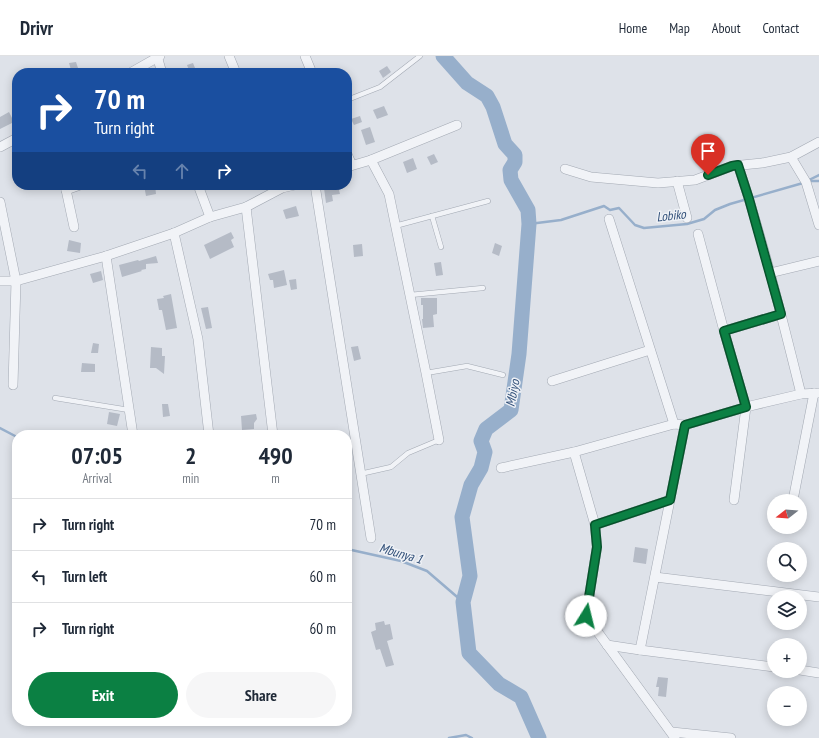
<!DOCTYPE html>
<meta charset="utf-8">
<style>
:root{--surface:#fff;--page:#f6f6f7;--text:#1f2937;--muted:#747a83;--line:#e0e1e3;--accent:#0b8043}
body{margin:0;font-family:"PT Sans Narrow",sans-serif;background:var(--page);color:var(--text);height:100vh;display:flex;flex-direction:column;font-size:15px;white-space:nowrap}
*{box-sizing:border-box;margin:0}
p{font-size:13px;color:var(--muted)}
.icon{flex:none;width:22px;height:22px;fill:none;stroke:currentColor;stroke-width:2;stroke-linecap:round;stroke-linejoin:round}
.map{position:relative;flex:1;overflow:hidden}
.details{position:absolute;left:12px;top:374px;width:340px;height:296px;display:flex;flex-direction:column;background:var(--surface);border-radius:16px;box-shadow:0 2px 10px #0003}
.details>*{flex:none}
.banner{position:absolute;left:12px;top:12px;width:340px;height:122px;border-radius:16px;box-shadow:0 2px 10px #0003;background:#1a4fa0;color:#fff;overflow:hidden}
.needle{width:26px;rotate:253deg}
.tools{position:absolute;left:767px;top:438px;display:grid;gap:8px}
.tools a{display:grid;place-items:center;width:40px;height:40px;border-radius:50%;background:var(--surface);box-shadow:0 2px 10px #0003;font-size:20px}
.pin{position:absolute;display:grid;place-items:center;width:34px;height:34px;color:#fff;margin:-41px -17px;border-radius:50% 50% 50% 0;rotate:-45deg;box-shadow:0 0 4px #0007}
.pin .icon{rotate:45deg}
.me{position:absolute;width:44px;margin:-22px;rotate:9deg;stroke-linejoin:round;filter:drop-shadow(0 0 3px #0008)}
.turn{display:flex;align-items:center;gap:14px;height:84px;padding:0 16px;font-size:18px}
.turn .icon{width:52px;height:52px;stroke-width:2.5}
.turn b{display:block;font-size:28px;line-height:34px}
.lanes{display:flex;align-items:center;height:38px;padding:0 16px;background:#0003;justify-content:center;gap:20px;direction:ltr}
.lanes .off{opacity:.35}
.eta{display:flex;justify-content:space-evenly;align-items:center;height:68px;text-align:center}
.eta b{font-size:24px;font-weight:700;line-height:28px}
.action{display:flex;gap:8px;margin-top:auto;padding:8px 16px}
.action a{flex:1;height:46px;border-radius:24px;background:var(--accent);color:#fff;font-size:16px;font-weight:700;line-height:46px;text-align:center}
.action a+a{background:var(--page);color:var(--text)}
ul{padding:0;list-style:none}
li{display:flex;align-items:center;gap:12px;height:52px;padding:0 16px;border-top:1px solid var(--line)}
li div{flex:1}
li b{display:block;font-size:15px}
li em{font-style:normal}
header{display:flex;align-items:center;gap:24px;box-sizing:border-box;height:56px;padding:0 20px;background:var(--surface);border-bottom:1px solid var(--line)}
header strong{font-size:19px}
nav{display:flex;gap:22px;margin-inline-start:auto;font-size:14px}
.map>svg:first-child{display:block}
.lines{fill:none;stroke-linecap:round;stroke-linejoin:round}
.stream{stroke:#97afcb;stroke-width:2.5}
.river{stroke:#97afcb;stroke-width:15}
.building{fill:#b5bbc6}
.lane-casing{stroke:#a3a9b3;stroke-width:5.5}
.street-casing{stroke:#a3a9b3;stroke-width:10}
.lane{stroke:#f1f3f7;stroke-width:4.5}
.street{stroke:#f1f3f7;stroke-width:9}
.route-casing{stroke:#07532c;stroke-width:10}
.route{stroke:#0b8043;stroke-width:7}
.labels{text-anchor:middle;stroke-width:3;stroke-linejoin:round;paint-order:stroke}
.water-label{font-size:13px;font-style:italic;fill:#2e4d77;stroke:#eef1f6}
</style>
<header>
<strong>Drivr</strong>
<nav><a>Home</a><a>Map</a><a>About</a><a>Contact</a></nav>
</header>
<div class="map">
<svg width="819" height="682" viewBox="0 0 819 682">
<rect width="100%" height="100%" fill="#dee2e9"/>
<g class="lines">
<g class="stream">
<path d="M809,124L819,119"/>
<path d="M808,125H819"/>
<path d="M529,168L561,164L604,150L610,154L619,152L635,169L644,172L687,168L704,163L715,154L730,148L803,127"/>
<path d="M0,372L17,381"/>
<path d="M347,493L401,505L427,515L463,546"/>
<path d="M449,682L466,679L472,682"/>
</g>
<path class="river" d="M443,0L467,27L487,40L493,51L505,88L515,99V106L510,114L511,124L528,154L529,168L519,298L511,354L486,373L481,385L485,396L481,412L471,429L462,461L470,520L463,546L469,597L499,628L521,641L539,682"/>
</g>
<g class="building">
<path d="M76,6L78,12L71,14L69,7Z"/>
<path d="M193,7L197,17H190L187,9Z"/>
<path d="M387,10L391,16L383,22L379,15Z"/>
<path d="M384,50L388,59L377,63L373,54Z"/>
<path d="M9,56L14,66L0,73V61Z"/>
<path d="M360,60L362,66L354,69L351,63Z"/>
<path d="M370,71L375,86L366,89L361,74Z"/>
<path d="M434,98L438,106L431,109L427,101Z"/>
<path d="M413,102L417,113L407,117L403,106Z"/>
<path d="M144,129H155L156,138L146,140Z"/>
<path d="M338,130L340,138L332,139L333,145L326,147L324,132Z"/>
<path d="M296,150L299,160L286,163L283,154Z"/>
<path d="M231,176L234,182L231,184L234,191L210,203L204,189Z"/>
<path d="M69,184L81,187L80,197L67,195Z"/>
<path d="M495,187L502,190L499,200L492,197Z"/>
<path d="M362,188L363,200L354,201L353,189Z"/>
<path d="M156,200L158,207L146,208V213L141,214L142,215L122,221L119,209L138,204L139,205Z"/>
<path d="M441,206L443,219L436,220L434,207Z"/>
<path d="M284,214L287,229L274,232L273,224H270L268,218Z"/>
<path d="M101,215L103,224L93,227L90,218Z"/>
<path d="M296,223L297,233L291,234L289,224Z"/>
<path d="M171,238L177,272L166,274L162,254H159L157,243L164,242L163,240Z"/>
<path d="M421,242H437V258L433,259L434,271L423,272L422,263H423V249H421Z"/>
<path d="M208,251L212,272L206,273L201,252Z"/>
<path d="M93,287L99,288L98,297H91Z"/>
<path d="M358,290L361,303L354,305L351,291Z"/>
<path d="M151,291L162,292V300H165L164,318L156,312H150Z"/>
<path d="M82,307L95,308V316H81Z"/>
<path d="M162,348H168L170,360L163,361Z"/>
<path d="M109,356L120,358L117,370L107,368Z"/>
<path d="M256,358L257,363L254,367V373L242,374L241,360Z"/>
<path d="M635,491L648,493L646,508L633,506Z"/>
<path d="M384,565L385,569L390,568L393,583L387,585L394,609L386,611L380,593L376,594L371,576L376,574L375,567Z"/>
<path d="M658,621L668,622L666,641L658,640L659,631H656Z"/>
</g>
<g class="lines">
<defs>
<g id="lane">
<path d="M347,44L380,31L420,0"/>
<path d="M432,160L441,191"/>
<path d="M395,170L488,145"/>
<path d="M410,239L483,232"/>
<path d="M426,317L467,310L503,319"/>
<path d="M55,342L129,354"/>
<path d="M360,418L391,411L408,397L439,384"/>
</g>
<g id="street">
<path d="M157,0L162,17"/>
<path d="M229,0L236,17"/>
<path d="M305,0L312,17"/>
<path d="M130,17L160,0"/>
<path d="M0,91L17,82"/>
<path d="M347,98L352,109"/>
<path d="M791,101L806,126L819,169"/>
<path d="M371,104L389,138L426,317L439,384"/>
<path d="M738,109C763,184 782,262 801,338"/>
<path d="M347,111L371,104L457,69"/>
<path d="M565,113L591,121L658,127L695,124L732,110L762,107L791,101L819,86"/>
<path d="M677,125L687,162"/>
<path d="M65,129L74,171"/>
<path d="M198,129L210,161"/>
<path d="M315,129L371,482"/>
<path d="M66,134L80,129"/>
<path d="M0,146L16,225L13,329"/>
<path d="M246,151L273,379"/>
<path d="M609,163L674,368"/>
<path d="M174,177L198,283L209,379"/>
<path d="M698,178L724,275L746,351L734,444"/>
<path d="M106,200L133,379"/>
<path d="M770,217L819,205"/>
<path d="M0,225H16L106,200L174,177L210,161L246,151L282,132L295,129"/>
<path d="M724,275L781,258"/>
<path d="M552,325L650,294"/>
<path d="M574,396L595,469L597,491L586,560L675,682"/>
<path d="M501,412L574,396L674,368L685,369L746,351L801,338L819,337"/>
<path d="M794,439L814,337"/>
<path d="M595,469L670,444"/>
<path d="M655,521L819,541"/>
<path d="M607,589L640,594L774,611"/>
<path d="M640,594L685,369"/>
<path d="M800,614L819,617"/>
<path d="M672,676L731,682"/>
</g>
</defs>
<use href="#lane" class="lane-casing"/>
<use href="#street" class="street-casing"/>
<use href="#lane" class="lane"/>
<use href="#street" class="street"/>
</g>
<g class="lines">
<defs>
<path id="route" d="M586,560L597,491L595,469L670,444L685,369L746,351L724,275L781,258L749,143L738,109L732,110L708,119"/>
</defs>
<use href="#route" class="route-casing"/>
<use href="#route" class="route"/>
</g>
<g class="labels">
<g class="water-label">
<text transform="translate(671 159) rotate(-6)" y="5">Lobiko</text>
<text transform="translate(512 337) rotate(-79)" y="5">Mbiyo</text>
<text transform="translate(401 497) rotate(16)" y="5">Mbunya 1</text>
</g>
</g>
</svg>
<div class="tools">
<a><svg class="needle" viewBox="-14 -14 28 28"><path d="M0-13l5 13h-10z" fill="#e53935"/><path d="M0 13l5-13h-10z" fill="#747a83"/></svg></a>
<a><svg class="icon" aria-label="search" viewBox="0 0 24 24"><circle cx="10" cy="10" r="6"/><path d="M15 15l6 6"/></svg></a>
<a><svg class="icon" aria-label="layers" viewBox="0 0 24 24"><path d="M12 4l9 5-9 5-9-5zM3 14l9 5 9-5"/></svg></a>
<a>+</a>
<a>−</a>
</div>
<div class="pin" style="left:708px;top:119px;background:#d93025"><svg class="icon" aria-label="arrive" viewBox="0 0 24 24"><path d="M6 21V4h12l-3 4 3 4H6"/></svg></div>
<svg class="me" style="left:586px;top:560px" viewBox="-20 -20 40 40"><circle r="19" fill="#fff"/><path d="M0-13L10 11 0 6-10 11z" fill="#0b8043"/></svg>
<div class="banner">
<div class="turn"><svg class="icon" aria-label="right" viewBox="0 0 24 24"><path d="M7 20v-9h11M14 6l5 5-5 5"/></svg><div><b>70 m</b>Turn right</div></div>
<div class="lanes"><svg class="icon off" aria-label="left" viewBox="0 0 24 24"><path d="M17 20v-9H6M10 6l-5 5 5 5"/></svg><svg class="icon off" aria-label="ahead" viewBox="0 0 24 24"><path d="M12 20V5M6 11l6-6 6 6"/></svg><svg class="icon" aria-label="right" viewBox="0 0 24 24"><path d="M7 20v-9h11M14 6l5 5-5 5"/></svg></div>
</div>
<section class="details">
<div class="eta">
<div><b>07:05</b><p>Arrival</p></div>
<div><b>2</b><p>min</p></div>
<div><b>490</b><p>m</p></div>
</div>
<ul>
<li><svg class="icon" aria-label="right" viewBox="0 0 24 24"><path d="M7 20v-9h11M14 6l5 5-5 5"/></svg><div><b>Turn right</b></div><em>70 m</em></li>
<li><svg class="icon" aria-label="left" viewBox="0 0 24 24"><path d="M17 20v-9H6M10 6l-5 5 5 5"/></svg><div><b>Turn left</b></div><em>60 m</em></li>
<li><svg class="icon" aria-label="right" viewBox="0 0 24 24"><path d="M7 20v-9h11M14 6l5 5-5 5"/></svg><div><b>Turn right</b></div><em>60 m</em></li>
</ul>
<div class="action"><a>Exit</a><a>Share</a></div>
</section>
</div>
